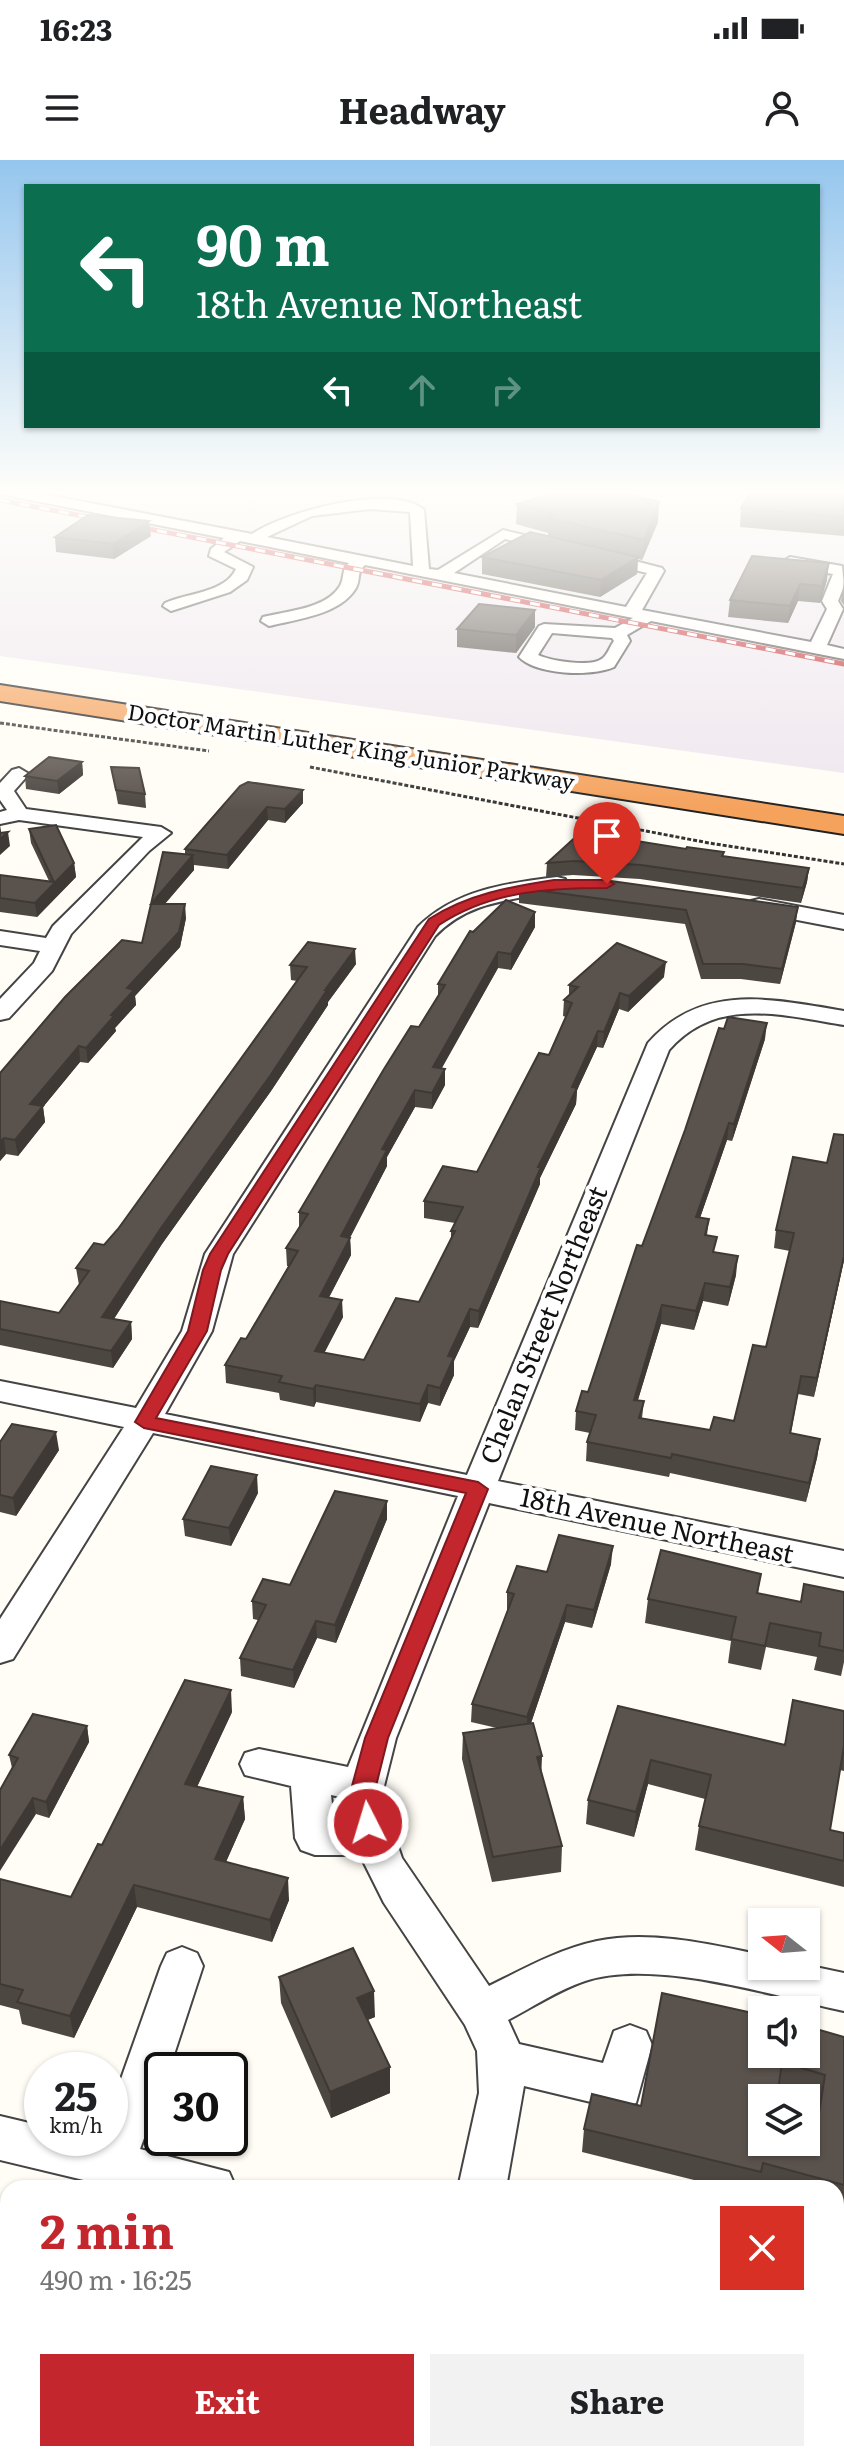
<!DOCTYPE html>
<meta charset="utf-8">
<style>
:root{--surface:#fff;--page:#f2f2f2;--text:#202124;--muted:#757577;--accent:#c4262e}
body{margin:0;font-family:Literata,serif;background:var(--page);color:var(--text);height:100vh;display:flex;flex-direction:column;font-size:30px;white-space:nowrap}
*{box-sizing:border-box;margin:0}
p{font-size:26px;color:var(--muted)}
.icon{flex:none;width:44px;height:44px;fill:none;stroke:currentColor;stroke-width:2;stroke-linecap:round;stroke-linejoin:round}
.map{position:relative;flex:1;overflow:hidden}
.panel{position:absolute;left:0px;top:2020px;width:844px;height:282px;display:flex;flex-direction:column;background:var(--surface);border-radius:24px 24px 0 0;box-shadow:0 2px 6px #0004}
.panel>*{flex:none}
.guide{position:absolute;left:24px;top:24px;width:796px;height:244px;border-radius:0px;box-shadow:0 2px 6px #0004;background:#0b6e4f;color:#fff;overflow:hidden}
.needle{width:52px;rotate:287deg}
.tools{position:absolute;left:748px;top:1748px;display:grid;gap:16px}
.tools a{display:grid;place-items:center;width:72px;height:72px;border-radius:0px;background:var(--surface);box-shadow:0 2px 6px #0004;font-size:40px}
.speed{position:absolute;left:24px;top:1892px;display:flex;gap:16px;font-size:40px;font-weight:700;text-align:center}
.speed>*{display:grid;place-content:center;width:104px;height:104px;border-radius:50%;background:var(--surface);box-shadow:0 2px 6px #0004;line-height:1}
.speed small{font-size:20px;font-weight:400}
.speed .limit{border:4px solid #111;border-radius:12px;background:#fff;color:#111}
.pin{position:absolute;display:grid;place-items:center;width:68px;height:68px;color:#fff;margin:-82px -34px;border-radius:50% 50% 50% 0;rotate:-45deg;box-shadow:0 0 8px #0007}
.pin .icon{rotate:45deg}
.me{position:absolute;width:88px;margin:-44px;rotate:355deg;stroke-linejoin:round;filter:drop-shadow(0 0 6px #0008)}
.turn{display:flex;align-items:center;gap:28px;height:168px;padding:0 40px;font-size:36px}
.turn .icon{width:104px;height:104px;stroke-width:2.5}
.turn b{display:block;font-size:56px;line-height:68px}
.lanes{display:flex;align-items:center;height:76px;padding:0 40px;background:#0003;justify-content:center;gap:40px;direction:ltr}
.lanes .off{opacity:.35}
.round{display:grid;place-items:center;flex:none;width:84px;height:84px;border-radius:0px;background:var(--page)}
.summary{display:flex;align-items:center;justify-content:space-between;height:136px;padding:0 40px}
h1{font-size:48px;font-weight:700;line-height:60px;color:var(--accent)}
.primary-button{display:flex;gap:16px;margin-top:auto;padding:16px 40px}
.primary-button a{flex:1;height:92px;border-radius:0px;background:var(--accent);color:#fff;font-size:32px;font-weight:700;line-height:92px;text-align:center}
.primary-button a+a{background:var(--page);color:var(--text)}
.status{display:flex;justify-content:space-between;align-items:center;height:56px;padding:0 40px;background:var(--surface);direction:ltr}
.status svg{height:22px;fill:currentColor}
header{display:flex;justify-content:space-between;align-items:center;height:104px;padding:0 40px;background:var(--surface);font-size:36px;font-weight:700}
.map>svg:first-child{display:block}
.industrial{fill:#eee6ef}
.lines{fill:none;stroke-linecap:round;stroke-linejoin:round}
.minor-casing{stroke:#444;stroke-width:4}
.highway-casing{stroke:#222;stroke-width:4}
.path{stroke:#333;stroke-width:3;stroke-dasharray:4 2;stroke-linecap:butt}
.minor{fill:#fff;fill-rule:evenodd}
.highway{fill:#f5a25d;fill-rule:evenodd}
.rail-casing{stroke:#c4262e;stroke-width:5}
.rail{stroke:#fff;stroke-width:3;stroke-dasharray:10;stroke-linecap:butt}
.wall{fill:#4d4742;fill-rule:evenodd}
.shaded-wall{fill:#3f3936}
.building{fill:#5a524d;stroke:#3f3936;stroke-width:2;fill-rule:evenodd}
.route{fill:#c4262e;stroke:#7f191e;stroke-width:2}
.labels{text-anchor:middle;stroke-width:8;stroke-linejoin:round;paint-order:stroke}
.far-street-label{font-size:22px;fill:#111;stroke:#fff}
.street-label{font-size:26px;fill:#111;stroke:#fff}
</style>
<div class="status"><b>16:23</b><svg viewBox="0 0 49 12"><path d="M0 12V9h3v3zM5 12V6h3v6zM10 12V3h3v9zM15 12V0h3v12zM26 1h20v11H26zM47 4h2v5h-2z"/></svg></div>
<header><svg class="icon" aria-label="menu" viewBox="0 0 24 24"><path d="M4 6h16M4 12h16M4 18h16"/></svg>Headway<svg class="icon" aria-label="person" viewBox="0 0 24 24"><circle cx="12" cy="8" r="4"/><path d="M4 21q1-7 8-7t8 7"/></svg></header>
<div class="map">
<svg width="844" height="2301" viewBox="0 0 844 2301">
<rect width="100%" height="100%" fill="#fffdf5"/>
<path class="industrial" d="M0,329H844V613L0,496Z"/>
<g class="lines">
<defs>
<g id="minor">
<path d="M0,329H17L252,374C284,352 392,322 424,350L429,409L438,410L503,370L562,384L565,387L557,392L505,379L454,413L626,447L647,413L595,400V394L600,392L662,408L664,411L642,450L811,482L827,449L822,441L833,414L790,407L782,402L790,397L842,406L844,426L838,441L843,449L827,485L844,489V499L651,461L627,475L630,481L614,507C592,517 536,515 519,497L539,466L544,464L615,468L633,458L365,405C356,413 361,419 356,428C340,455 297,459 269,466L261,461L263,457C287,451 326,449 340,426C345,417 341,410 349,403L240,381L224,392L253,407L247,420L230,432L171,451L163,446L165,443C187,433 225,433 236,409L209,396L211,389L224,378L0,334ZM370,349L410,352L413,406L267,377L312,356ZM552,473L612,478L614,481C610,486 608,494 603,498C592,508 551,501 538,495Z"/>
<path d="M19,608L29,614L14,631L26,649L161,667L171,673L149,691L71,774L52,811L9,858L0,860V839L34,803L40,791L0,785V771L46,778L53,766L143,677L19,660L0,664V652L7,650L0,640V623L12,610Z"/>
<path d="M557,717L565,719L568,724L565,729C516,741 472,738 435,776L233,1094L212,1171L165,1254L467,1315L648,883C702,822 772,839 844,851V865C781,855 716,836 669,890L498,1321L844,1391V1417L489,1343L396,1578L384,1626L386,1652L402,1698L489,1826C523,1809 559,1789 597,1781C650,1770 710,1784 762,1795V1806L806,1805L844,1813V1851C773,1836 655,1798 585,1821C558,1830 533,1847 508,1860L519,1884L603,1903L614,1871L630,1865L646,1871L652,1885L636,1943L620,1949L524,1926L506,2028H458L479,1933L477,1891L465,1865L384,1743L360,1695H315L301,1690L295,1678L291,1626L245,1615L240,1604L245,1593L259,1589L348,1607L458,1336L153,1273L13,1499L0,1503V1459L124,1267L0,1241V1221L136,1248L182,1171L205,1094L418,767C455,730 507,723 557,717ZM331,1635L345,1638L349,1662H334Z"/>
<path d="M759,739L844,755V769L751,751L748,746L751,741Z"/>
<path d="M182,1787L197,1793L203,1806L169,1910H162V1930L140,1989L229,2012L236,2028H117L0,2000V1956L42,1966V1978H110V1950L161,1806L167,1793Z"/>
<path d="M836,2155L844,2157V2207L836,2205Z"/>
<path d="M447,2294H499L497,2301H445Z"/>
</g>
<path id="highway" d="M0,525L844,656V674L0,541Z"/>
</defs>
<use href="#minor" class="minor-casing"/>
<use href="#highway" class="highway-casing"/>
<g class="path">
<path d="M0,563L209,591"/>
<path d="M310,607L709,683L844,704"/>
</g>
<use href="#minor" class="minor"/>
<use href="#highway" class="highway"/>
<defs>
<path id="rail" d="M0,340L844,504"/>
</defs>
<use href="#rail" class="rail-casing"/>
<use href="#rail" class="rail"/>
</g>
<g class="wall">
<path d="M844,329V376L740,367L741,348Z"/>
<path d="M517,344L658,362L642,400L638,399L637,414L600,437L482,414V397L548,376V373L516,364Z"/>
<path d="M151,376L114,399L56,392L55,377Z"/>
<path d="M752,396L827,420L820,443L798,441L788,463L728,457L730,440Z"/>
<path d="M844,420V445L841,441Z"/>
<path d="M535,450V467L516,493L457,487V469Z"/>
<path d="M82,602L83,615L59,634L26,629L25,616Z"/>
<path d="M111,607L145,634L146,648L118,644Z"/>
<path d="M240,626L303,630V643L285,663L268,660L228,709L194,705V710L165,744L186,758L180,787L135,836L136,845L115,868L116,871L88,903L80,902L43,947L45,962L18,996L6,994L0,1001V913L142,783L185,694V689Z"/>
<path d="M29,669L74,703L76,717L37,757L0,752V715L49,721L31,683Z"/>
<path d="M581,672L724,696L809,708L807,722L801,743L640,719L573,715L546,717L547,703Z"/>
<path d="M519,728L796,762L780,824L741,819H701L685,764L519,743Z"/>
<path d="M535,767L511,810L498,808L442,908L445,925L432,949L415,947L387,997V1006L350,1078L351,1095L329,1137L343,1157L324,1193L364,1200L419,1142L451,1079V1071L455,1063L424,1058V1041L477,1012L549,895L566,857L563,856L564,840L569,835V825L664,817L628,852L619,849L603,888L597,887L577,930L576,944L540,1018V1024L478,1168L470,1167L454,1201V1215L440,1246L428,1243L420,1262L316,1242L314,1247L280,1240L279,1233L226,1223L225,1205L246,1179L289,1106H287L286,1088L299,1067V1052L438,836V824L473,772Z"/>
<path d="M356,804L328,842V845L271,931L162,1084L114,1159L131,1162L132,1179L113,1208L0,1185V1141L59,1153L79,1125L76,1108L104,1085L118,1069L297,821L291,820L290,805Z"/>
<path d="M765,879L732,981L727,980L700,1058L709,1059L707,1075L715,1093L736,1115L728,1146L703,1141L694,1170L661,1164L638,1240L644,1241L642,1258L710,1270L734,1261L766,1187L790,1091L774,1088L776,1070L793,997L844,1100L814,1237L798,1234L791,1273L820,1279L817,1298L806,1342L670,1313L669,1317L586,1301L587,1282L590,1273L575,1270L576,1251L588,1232L642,1086Z"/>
<path d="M0,1282L59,1290L16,1356L0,1352Z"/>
<path d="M258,1333L231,1386L185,1376L183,1359Z"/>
<path d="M387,1341V1359L336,1483L317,1478L294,1528L241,1516L240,1498L258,1460L253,1459L252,1441L290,1425Z"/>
<path d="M611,1404L592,1468L565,1462L531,1563L541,1611L562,1686L561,1712L492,1722L462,1599L463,1573L497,1568L471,1562L472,1544L508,1450H507V1432L547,1412Z"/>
<path d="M761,1414L758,1433L801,1442L844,1432V1502L841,1516L814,1510L817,1497L766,1487L761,1510L728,1503L731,1481L645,1463L648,1439Z"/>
<path d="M618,1546L785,1585L844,1551V1611L840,1610L830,1670L844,1673V1727L695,1690L699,1666L705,1639L648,1624L634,1677L586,1664L588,1640Z"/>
<path d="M232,1552L197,1627L243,1637L245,1659L226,1702L289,1740L272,1782L137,1747L74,1878L22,1864L19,1850L0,1845V1719L71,1737L102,1685Z"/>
<path d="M87,1566L89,1582L49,1658L36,1654L12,1608L9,1595Z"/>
<path d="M279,1817L375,1857L367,1860L390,1907V1933L331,1958L281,1843Z"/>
<path d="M844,1877V2050L836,2048V2028H766L759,2026L758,2028H726L582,1992L584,1969L641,1946ZM779,1926L820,1939L815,1972L762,1982Z"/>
</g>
<g class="shaded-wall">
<path d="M659,342L658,362L642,400L644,380Z"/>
<path d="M149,361L151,376L114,399L113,384Z"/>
<path d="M638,397L637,414L600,437L601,420Z"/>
<path d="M829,403L827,420L820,443L822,426Z"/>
<path d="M800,424L798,441L788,463L790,446Z"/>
<path d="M535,450V467L516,493V475Z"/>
<path d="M82,602L83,615L59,634L57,621Z"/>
<path d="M303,630V643L285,663V649Z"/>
<path d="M267,647L268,660L228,709L227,695Z"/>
<path d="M0,665L2,677L8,672L10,686L0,695Z"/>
<path d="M193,695L194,710L152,758L151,744Z"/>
<path d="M74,703L76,717L37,757L35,743Z"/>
<path d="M809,708L807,722L801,743L803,728Z"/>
<path d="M185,744L186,758L180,787L135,836L136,845L115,868L116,871L88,903L86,888L111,855L127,828Z"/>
<path d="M798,747L796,762L780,824L782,809Z"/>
<path d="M535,752V767L511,810V794Z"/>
<path d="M355,789L356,804L328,842V845L271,931L162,1084L104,1174L102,1157L161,1068L325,830Z"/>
<path d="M498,792V808L433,923V907Z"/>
<path d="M666,802L664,817L628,852L629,836Z"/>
<path d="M620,833L619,849L603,888L604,872Z"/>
<path d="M767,863L765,879L732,981L734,964Z"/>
<path d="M598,871L597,887L577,930L576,944L540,1018V1024L478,1168L479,1151L572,927Z"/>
<path d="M79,886L80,902L43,947L45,962L18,996L15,980L30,944Z"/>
<path d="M445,909V925L432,949V933Z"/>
<path d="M415,930V947L387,997V1006L341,1094V1076L382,989Z"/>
<path d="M729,963L727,980L694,1075L696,1057Z"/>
<path d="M4,978L6,994L0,1001V982Z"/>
<path d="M350,1078L351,1095L321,1153L320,1136Z"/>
<path d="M738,1096L736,1115L728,1146L730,1127Z"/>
<path d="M844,1096V1100L814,1237L817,1218Z"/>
<path d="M705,1123L703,1141L694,1170L696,1151Z"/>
<path d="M342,1140L343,1157L316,1209L315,1191Z"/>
<path d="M662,1145L661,1164L632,1259L634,1240Z"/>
<path d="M470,1149V1167L454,1201V1215L440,1246V1228L448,1196Z"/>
<path d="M131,1162L132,1179L113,1208L111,1191Z"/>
<path d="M316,1225V1242L314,1247L313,1229Z"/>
<path d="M428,1225V1243L420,1262V1244Z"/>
<path d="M56,1272L59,1290L16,1356L13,1338Z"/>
<path d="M820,1279L817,1298L806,1342L809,1323Z"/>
<path d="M257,1315L258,1333L231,1386L229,1368Z"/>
<path d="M387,1341V1359L336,1483L335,1465Z"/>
<path d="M613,1386L611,1404L592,1468L594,1450Z"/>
<path d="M567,1445L565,1462L527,1575V1557Z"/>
<path d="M316,1461L317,1478L294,1528L293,1510Z"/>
<path d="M231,1530L232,1552L188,1646L185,1624Z"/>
<path d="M87,1566L89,1582L49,1658L46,1642Z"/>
<path d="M542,1596L541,1622L537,1597Z"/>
<path d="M651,1600L648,1624L634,1677L636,1652Z"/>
<path d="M243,1637L245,1659L217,1722L215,1699Z"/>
<path d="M33,1638L36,1654L0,1711V1690Z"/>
<path d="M288,1718L289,1740L272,1782L270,1760Z"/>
<path d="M134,1725L137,1747L74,1878L70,1856Z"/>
<path d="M374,1831L375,1857L358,1864L357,1838Z"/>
<path d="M390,1907V1933L331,1958L330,1932Z"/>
</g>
<g class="building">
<path d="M566,329H612L659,342L644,380L548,358L554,355L517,344Z"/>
<path d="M753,329H844V357L741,348Z"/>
<path d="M88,355L149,361L113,384L55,377Z"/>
<path d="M530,372L638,397L601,420L482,397Z"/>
<path d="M752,396L829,403L822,426L800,424L790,446L730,440Z"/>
<path d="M479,444L535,450L516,475L457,469Z"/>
<path d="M49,597L82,602L57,621L25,616Z"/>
<path d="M111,607L139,608L145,634L116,630Z"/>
<path d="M248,622L303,630L285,649L267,647L227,695L185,689L240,626Z"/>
<path d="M56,665L74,703L35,743L0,738V715L54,722L29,669Z"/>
<path d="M8,672L0,679V673Z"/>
<path d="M581,672L686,689L687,687L724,692L722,696L809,708L803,728L641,705L574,701L547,703Z"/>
<path d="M163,692L193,695L151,744H185L179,772L127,828L134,830L111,855L114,856L86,888L79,886L30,944L43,946L15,980L4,978L0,982V913L65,837L122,780L142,783Z"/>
<path d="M611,721L798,747L782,809L743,804H703L686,750L519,728L545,722Z"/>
<path d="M506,740L535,752L511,794L498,792L433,907L445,909L432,933L415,930L382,989L387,990L341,1076L350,1078L320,1136L342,1140L315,1191L364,1200L396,1138L419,1142L455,1071H451L463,1047L424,1041L443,1006L477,1012L539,893L549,895L572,843L564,840L578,827L569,825L617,783L666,802L629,836L620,833L604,872L598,871L572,927L577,928L538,1007H541L479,1151L470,1149L448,1196L454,1197L440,1228L428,1225L420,1244L316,1225L313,1229L279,1222L282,1216L225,1205L241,1178L246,1179L298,1091L286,1088L308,1054L299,1052L384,909L411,866L419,867L445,825L438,824L470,771L473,772Z"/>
<path d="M308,782L355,789L325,830H327L270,916L161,1068L102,1157L131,1162L111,1191L0,1169V1141L59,1153L89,1111L76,1108L94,1083L104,1085L118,1069L307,807L290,805Z"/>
<path d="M728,857L767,863L734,964L729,963L696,1057L709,1059L705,1075L717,1077L713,1092L738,1096L730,1127L705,1123L696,1151L662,1145L634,1240L644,1241L639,1258L710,1270L714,1257L734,1261L753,1185L766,1187L794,1073L776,1070L793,997L827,1003L834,974L844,975V1096L817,1218L801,1216L790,1273L820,1279L809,1323L672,1294L671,1298L587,1282L596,1255L576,1251L582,1231L588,1232L637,1085L642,1086L685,970L719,868L724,869Z"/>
<path d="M12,1264L56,1272L13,1338L0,1335V1282Z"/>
<path d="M211,1306L257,1315L229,1368L183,1359Z"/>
<path d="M335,1331L387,1341L335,1465L316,1461L293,1510L240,1498L266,1445L252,1441L263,1419L290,1425Z"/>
<path d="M559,1375L613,1386L594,1450L567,1445L527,1557L472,1544L514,1434L507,1432L517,1406L547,1412Z"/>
<path d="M661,1390L761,1414L757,1433L801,1442L804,1424L844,1432V1491L819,1486L821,1473L770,1463L765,1486L731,1479L736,1457L648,1439Z"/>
<path d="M185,1520L231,1530L185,1624L243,1637L215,1699L288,1718L270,1760L134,1725L70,1856L17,1842L23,1830L0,1824V1719L71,1737L98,1684L102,1685Z"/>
<path d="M793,1540L844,1551V1586L830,1670L844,1673V1701L699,1666L711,1615L651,1600L636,1652L588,1640L618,1546L785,1585Z"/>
<path d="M33,1554L87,1566L46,1642L33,1638L0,1690V1630L18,1598L9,1595Z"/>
<path d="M533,1563L542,1596L537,1597L562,1686L493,1697L463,1573Z"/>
<path d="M353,1788L374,1831L357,1838L390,1907L330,1932L279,1817Z"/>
<path d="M662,1833L762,1855V1894H806V1866L844,1877V2025L763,2003L761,2012L584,1969L592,1934L641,1946ZM782,1902L825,1915L816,1972L806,1969V1982H762V1938H777Z"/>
<path d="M836,2275L844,2277V2301H769L770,2294H836Z"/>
</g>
<linearGradient id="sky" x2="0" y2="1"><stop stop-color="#95c6ee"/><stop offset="0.51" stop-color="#fffefa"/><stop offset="1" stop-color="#fffefa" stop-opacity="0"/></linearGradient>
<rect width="844" height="651" fill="url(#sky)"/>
<path class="route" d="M554,720H607L614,724L607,728C548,728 490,731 439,765L228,1094L221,1110L207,1171L156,1258L478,1322L488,1329L388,1578L376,1626L380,1663L377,1670L368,1673L360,1670L352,1626L365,1578L466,1333L144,1268L135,1262L188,1171L203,1110L210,1094L429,759C468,734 509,727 554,720Z"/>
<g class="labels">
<g class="far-street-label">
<text transform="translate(351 587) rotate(9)" y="8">Doctor Martin Luther King Junior Parkway</text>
</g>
<g class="street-label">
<text transform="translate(544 1165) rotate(-68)" y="9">Chelan Street Northeast</text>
<text transform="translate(657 1366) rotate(12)" y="9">18th Avenue Northeast</text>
</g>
</g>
</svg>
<div class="tools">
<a><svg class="needle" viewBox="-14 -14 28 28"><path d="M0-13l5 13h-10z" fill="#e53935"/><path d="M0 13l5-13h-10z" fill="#757577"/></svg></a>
<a><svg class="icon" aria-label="sound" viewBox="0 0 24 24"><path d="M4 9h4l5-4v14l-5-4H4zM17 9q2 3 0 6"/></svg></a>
<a><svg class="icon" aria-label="layers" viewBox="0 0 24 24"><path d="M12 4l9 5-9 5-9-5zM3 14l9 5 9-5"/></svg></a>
</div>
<div class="speed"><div>25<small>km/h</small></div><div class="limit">30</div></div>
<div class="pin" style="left:607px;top:724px;background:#d93025"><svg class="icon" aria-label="arrive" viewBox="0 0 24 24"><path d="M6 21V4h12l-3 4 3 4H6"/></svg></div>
<svg class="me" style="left:368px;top:1663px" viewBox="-20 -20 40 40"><circle r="17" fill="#c4262e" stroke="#fff" stroke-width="3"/><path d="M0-11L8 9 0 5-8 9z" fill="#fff"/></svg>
<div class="guide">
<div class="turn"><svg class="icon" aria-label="left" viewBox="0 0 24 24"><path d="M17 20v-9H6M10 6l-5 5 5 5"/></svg><div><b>90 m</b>18th Avenue Northeast</div></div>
<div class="lanes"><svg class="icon" aria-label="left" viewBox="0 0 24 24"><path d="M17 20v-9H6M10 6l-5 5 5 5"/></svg><svg class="icon off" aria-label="ahead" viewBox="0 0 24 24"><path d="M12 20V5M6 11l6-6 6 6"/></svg><svg class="icon off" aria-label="right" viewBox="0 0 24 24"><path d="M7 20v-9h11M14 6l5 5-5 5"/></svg></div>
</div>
<section class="panel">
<div class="summary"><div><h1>2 min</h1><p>490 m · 16:25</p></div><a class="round" style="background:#d93025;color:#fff"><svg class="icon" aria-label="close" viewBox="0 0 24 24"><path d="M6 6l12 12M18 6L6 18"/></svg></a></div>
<div class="primary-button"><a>Exit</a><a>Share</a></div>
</section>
</div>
